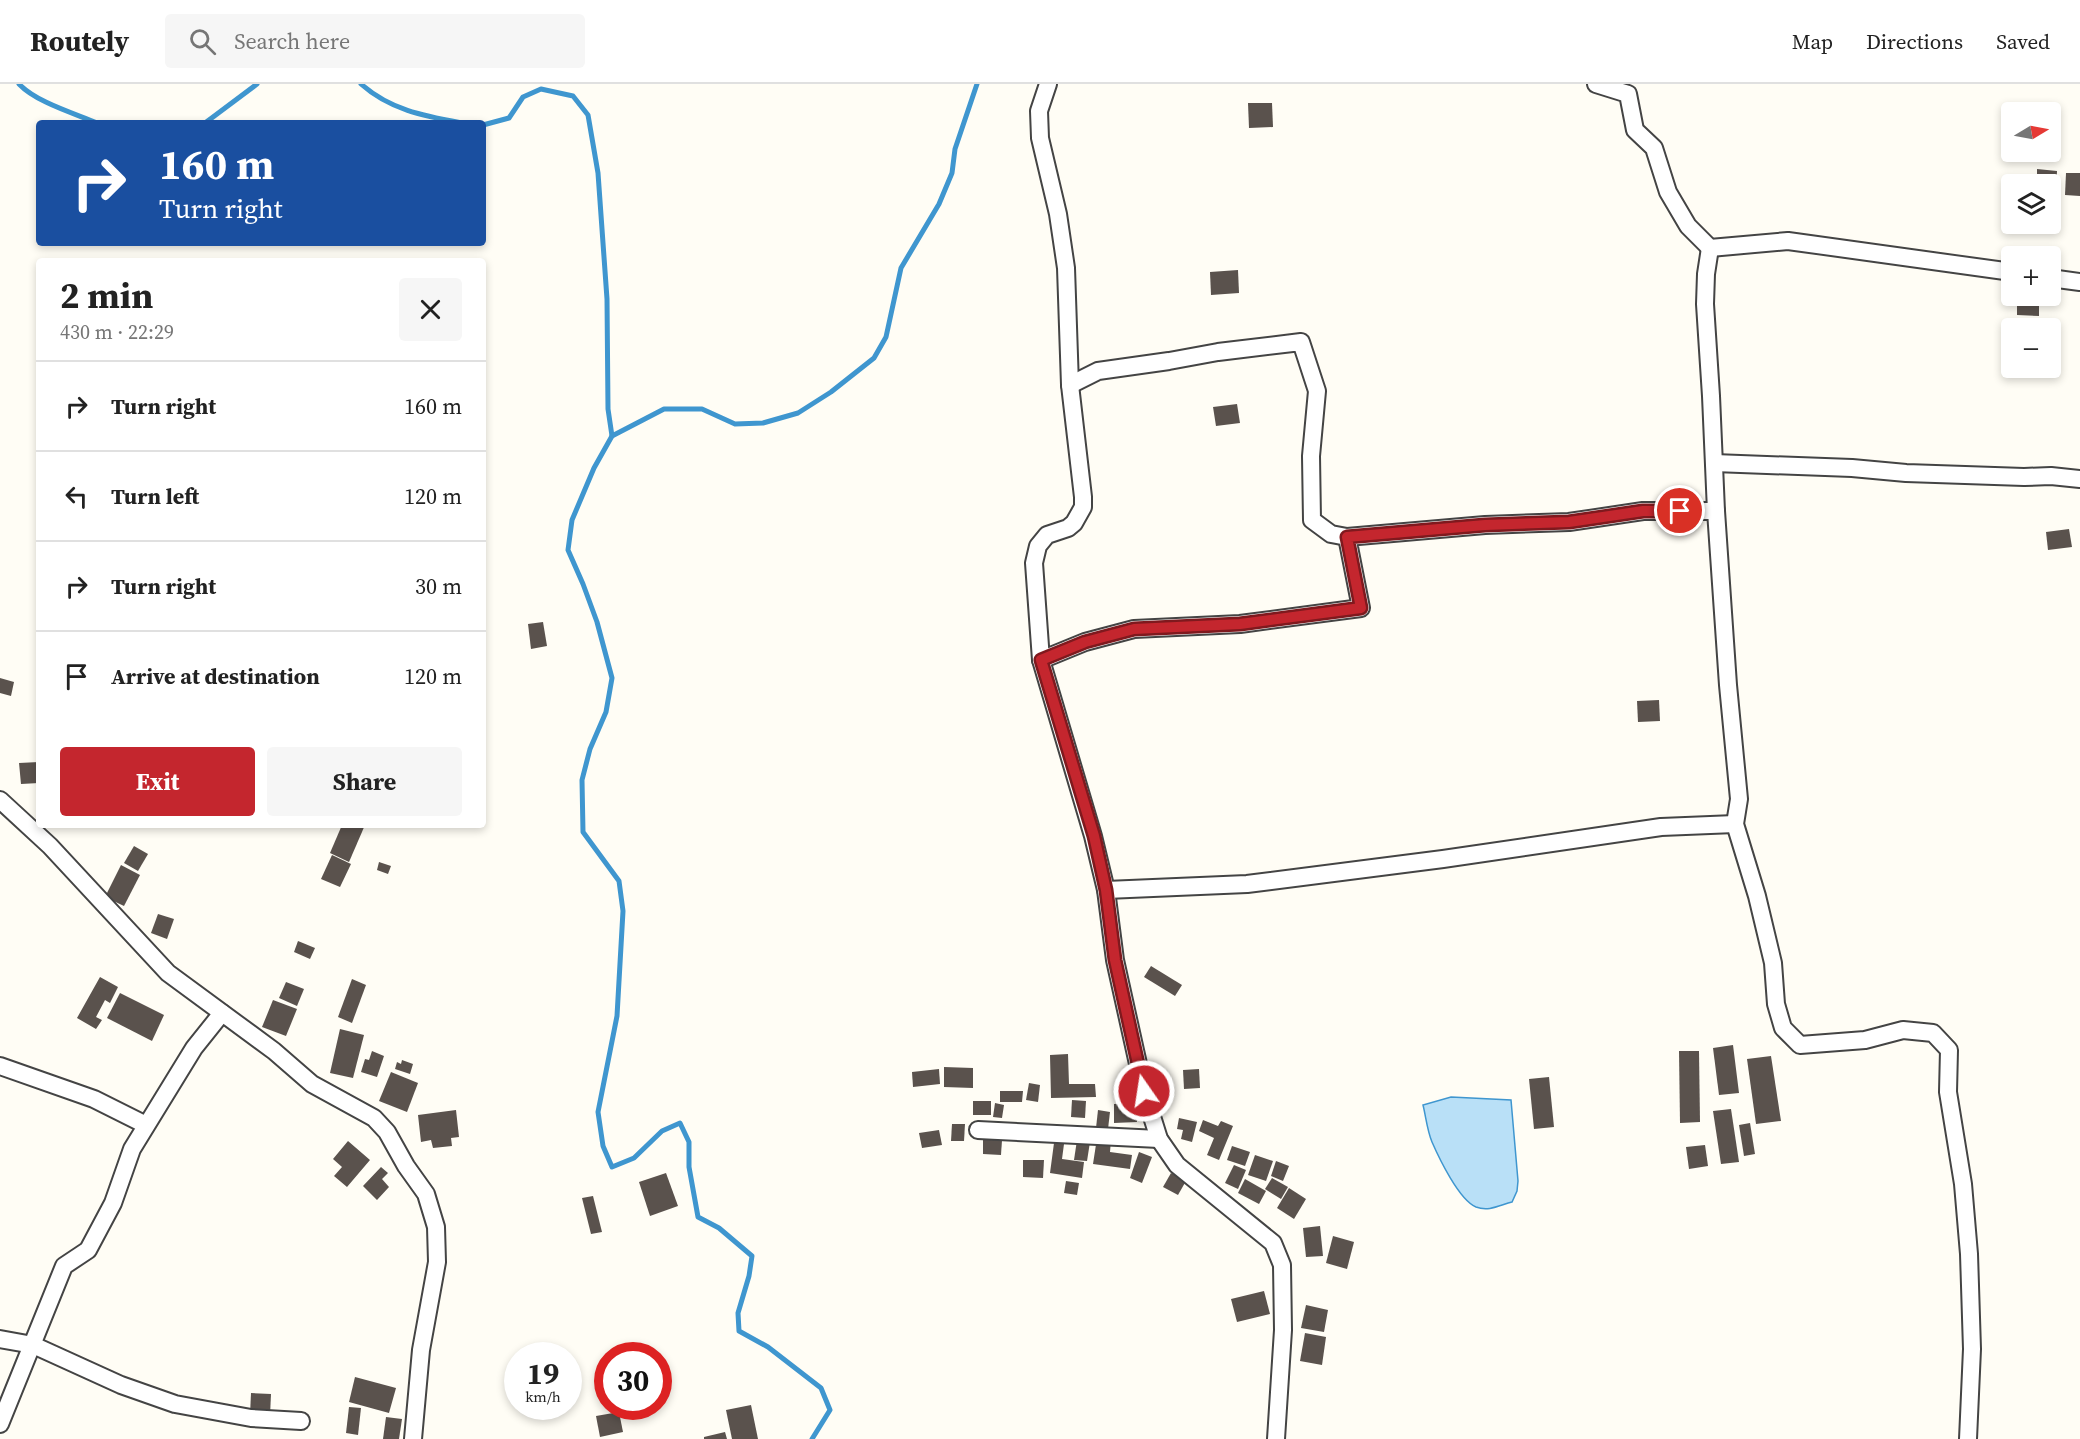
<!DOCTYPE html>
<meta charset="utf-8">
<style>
:root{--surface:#fff;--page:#f6f6f6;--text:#222;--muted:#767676;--line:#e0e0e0;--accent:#c4262e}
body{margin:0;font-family:"Source Serif 4",serif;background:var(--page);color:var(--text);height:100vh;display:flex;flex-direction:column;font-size:22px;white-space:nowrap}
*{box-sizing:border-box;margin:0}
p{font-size:20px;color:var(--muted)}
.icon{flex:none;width:33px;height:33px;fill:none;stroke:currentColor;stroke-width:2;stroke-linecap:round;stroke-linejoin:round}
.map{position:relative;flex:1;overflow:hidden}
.drawer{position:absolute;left:36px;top:174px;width:450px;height:570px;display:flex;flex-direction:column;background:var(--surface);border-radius:6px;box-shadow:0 3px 9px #0003}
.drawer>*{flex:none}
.banner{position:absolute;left:36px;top:36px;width:450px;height:126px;border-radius:6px;box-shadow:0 3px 9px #0003;background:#1a4fa0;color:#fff;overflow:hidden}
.needle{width:39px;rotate:80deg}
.fabs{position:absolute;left:2001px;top:18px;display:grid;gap:12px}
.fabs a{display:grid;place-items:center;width:60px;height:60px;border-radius:6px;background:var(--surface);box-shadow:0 3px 9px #0003;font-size:30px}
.speed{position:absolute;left:504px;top:1258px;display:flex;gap:12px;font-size:30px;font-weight:700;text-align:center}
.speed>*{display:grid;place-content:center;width:78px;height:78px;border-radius:50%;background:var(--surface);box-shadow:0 3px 9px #0003;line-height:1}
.speed small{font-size:15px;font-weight:400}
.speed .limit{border:9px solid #d22;background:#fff;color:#111}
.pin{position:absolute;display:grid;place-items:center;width:51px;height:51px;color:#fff;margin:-26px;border:3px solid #fff;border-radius:50%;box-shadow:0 2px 6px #0007}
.me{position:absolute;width:66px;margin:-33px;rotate:347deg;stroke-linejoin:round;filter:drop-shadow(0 0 4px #0008)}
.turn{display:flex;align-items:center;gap:21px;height:126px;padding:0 24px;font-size:27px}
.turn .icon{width:78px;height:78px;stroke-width:2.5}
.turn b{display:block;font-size:42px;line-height:51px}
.round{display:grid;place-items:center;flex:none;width:63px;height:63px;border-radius:6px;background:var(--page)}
.headline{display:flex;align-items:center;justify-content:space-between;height:102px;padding:0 24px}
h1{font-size:36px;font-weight:700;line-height:45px}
.cta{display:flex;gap:12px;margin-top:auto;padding:12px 24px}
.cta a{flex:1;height:69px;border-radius:6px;background:var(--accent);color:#fff;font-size:24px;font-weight:700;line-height:69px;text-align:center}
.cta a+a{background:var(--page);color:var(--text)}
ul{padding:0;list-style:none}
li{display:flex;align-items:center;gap:18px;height:90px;padding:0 24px;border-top:2px solid var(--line)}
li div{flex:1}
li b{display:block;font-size:22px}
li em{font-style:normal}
header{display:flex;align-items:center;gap:36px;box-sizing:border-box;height:84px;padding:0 30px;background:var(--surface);border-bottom:2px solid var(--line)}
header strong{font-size:28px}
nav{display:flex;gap:33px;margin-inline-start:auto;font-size:21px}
.search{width:420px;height:54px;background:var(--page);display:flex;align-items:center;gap:15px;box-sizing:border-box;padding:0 21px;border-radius:6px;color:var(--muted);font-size:22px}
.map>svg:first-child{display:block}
.water{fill:#b9e0f7;stroke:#3f96cf;stroke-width:1.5}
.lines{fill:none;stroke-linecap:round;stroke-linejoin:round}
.stream{stroke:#3f96cf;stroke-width:5}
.building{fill:#5a524d}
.street-casing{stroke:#444;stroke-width:20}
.street{stroke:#fff;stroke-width:16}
.route-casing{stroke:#7f191e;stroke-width:15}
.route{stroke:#c4262e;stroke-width:10}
</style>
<header>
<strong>Routely</strong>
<div class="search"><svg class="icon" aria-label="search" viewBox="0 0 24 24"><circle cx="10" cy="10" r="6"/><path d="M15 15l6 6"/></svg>Search here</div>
<nav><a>Map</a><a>Directions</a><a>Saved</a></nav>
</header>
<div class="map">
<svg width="2080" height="1355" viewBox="0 0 2080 1355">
<rect width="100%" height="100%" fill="#fffdf5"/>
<path class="water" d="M1451,1013L1511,1016L1518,1097L1517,1107L1512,1118C1500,1121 1489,1128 1476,1123C1459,1116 1439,1074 1432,1058C1427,1046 1426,1033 1423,1021Z"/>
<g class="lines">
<g class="stream">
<path d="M19,0C36,18 73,29 97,39"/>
<path d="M361,0C390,26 424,32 462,39"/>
<path d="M205,39L257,0"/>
<path d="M483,41L509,34L523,13L541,5L573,12L588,31L598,89L607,215L608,325L612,352L594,384L572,436L568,466L583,500L597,538L612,594L606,628L590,665L582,696L583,748L619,797L623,827L617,932L598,1028L603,1062L612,1083L634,1074L662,1047L680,1039L689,1058V1083L698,1133L719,1144L752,1172L749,1192L738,1229L739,1247L768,1263L821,1304L830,1326L812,1355"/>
<path d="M612,352L664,325H702L735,340L763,339L798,329L831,308L874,274L886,253L901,184L939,120L952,89L955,65L977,0"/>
</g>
</g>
<g class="building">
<path d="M1248,19H1272L1273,43L1249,44Z"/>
<path d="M2037,85L2057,87L2056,109H2050V100H2037Z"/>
<path d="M2066,89H2080V112L2065,111Z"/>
<path d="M1238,186L1239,209L1211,211L1210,188Z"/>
<path d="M2017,212H2039V232L2017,231Z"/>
<path d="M2006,235H2039V244H2012V252L2006,251Z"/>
<path d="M1237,320L1240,339L1216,342L1213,323Z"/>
<path d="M2069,445L2072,463L2048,466L2046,448Z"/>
<path d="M543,538L547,562L531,565L528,540Z"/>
<path d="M0,594L14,598L11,612L0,609Z"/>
<path d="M1659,616L1660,637L1638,638L1637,617Z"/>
<path d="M39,678V699L21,700L19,679Z"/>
<path d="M342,741H365L349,778L330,769Z"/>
<path d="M134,762L148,770L138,787L124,779Z"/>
<path d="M332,771L351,780L340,803L321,795Z"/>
<path d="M379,778L391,782L388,790L377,786Z"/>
<path d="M121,781L140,791L124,822L105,813Z"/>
<path d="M158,830L174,835L167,855L151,849Z"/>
<path d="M298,857L315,864L310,875L294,868Z"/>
<path d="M1151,882L1182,901L1175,912L1144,893Z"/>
<path d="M100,893L118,903L110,919L105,916L96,933L102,936L96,945L77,934Z"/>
<path d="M352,895L366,901L352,939L338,933Z"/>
<path d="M286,898L304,905L297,922L279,914Z"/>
<path d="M120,909L164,931L152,957L107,934Z"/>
<path d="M273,916L297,925L286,952L262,943Z"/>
<path d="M340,945L364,951L353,994L330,989Z"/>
<path d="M1733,961L1739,1009L1719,1011L1713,964Z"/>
<path d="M372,967L384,972L377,993L361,988L365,975L369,976Z"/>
<path d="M1679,967H1699L1700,1038L1680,1039Z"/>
<path d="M1068,970L1069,1000H1095L1096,1013L1051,1014L1050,971Z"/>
<path d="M1771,972L1781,1037L1756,1040L1747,975Z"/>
<path d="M402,976L413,980L410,990L395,985L397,978L401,980Z"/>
<path d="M944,983L973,984V1004L944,1003Z"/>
<path d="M939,985L940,1000L913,1003L912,988Z"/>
<path d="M1199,985L1200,1004L1184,1005L1183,986Z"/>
<path d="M391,988L418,999L407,1028L379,1017Z"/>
<path d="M1549,993L1554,1043L1534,1045L1529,995Z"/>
<path d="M1029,999L1040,1001L1038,1018L1026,1016Z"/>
<path d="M1000,1007H1023L1022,1018H1000Z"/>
<path d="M1072,1016L1086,1017L1085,1034L1071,1033Z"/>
<rect x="973" y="1017" width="18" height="14"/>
<path d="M995,1019L1004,1021L1002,1034L993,1033Z"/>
<path d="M1136,1019L1137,1038L1114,1039V1020Z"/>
<path d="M1731,1025L1739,1078L1721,1080L1713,1027Z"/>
<path d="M456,1026L459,1053L451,1054L452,1062L433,1064L431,1056L421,1058L418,1031Z"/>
<path d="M1098,1026L1110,1028L1108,1045L1096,1044Z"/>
<path d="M1179,1034L1197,1038L1192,1058L1181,1055L1183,1046L1177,1045Z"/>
<path d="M1203,1036L1218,1042L1221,1037L1233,1042L1219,1076L1207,1071L1214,1054L1199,1047Z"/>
<path d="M1750,1039L1755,1070L1744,1072L1739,1041Z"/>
<path d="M952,1040H965L964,1057H951Z"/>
<path d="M939,1046L942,1061L922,1064L919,1049Z"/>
<path d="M1097,1054L1111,1056L1110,1068L1132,1071L1130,1085L1093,1080Z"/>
<path d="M983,1055L1002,1056L1001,1071L983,1070Z"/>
<path d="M1077,1056L1090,1058L1087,1077L1074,1076Z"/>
<path d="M348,1057L370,1076L347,1103L334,1092L342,1083L333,1075Z"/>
<path d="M1054,1059L1064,1060L1062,1075L1084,1078L1082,1094L1050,1089Z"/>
<path d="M1705,1061L1708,1082L1689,1085L1686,1063Z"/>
<path d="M1232,1062L1250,1068L1245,1082L1227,1076Z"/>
<path d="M1139,1068L1152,1073L1142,1099L1130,1094Z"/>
<path d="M1255,1071L1273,1077L1266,1097L1248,1091Z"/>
<path d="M1023,1076H1044L1043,1094L1023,1093Z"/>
<path d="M1276,1077L1289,1082L1283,1097L1271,1092Z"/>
<path d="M1234,1081L1246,1086L1238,1105L1225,1099Z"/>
<path d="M381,1083L388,1089L382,1095L389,1103L377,1116L363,1102Z"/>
<path d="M666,1089L678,1122L650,1132L639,1098Z"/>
<path d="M1171,1089L1186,1097L1178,1111L1163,1103Z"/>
<path d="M1272,1094L1288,1103L1281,1115L1265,1105Z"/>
<path d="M1245,1095L1266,1107L1259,1120L1238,1109Z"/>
<path d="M1066,1097L1079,1099L1077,1111L1064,1109Z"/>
<path d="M1289,1104L1306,1115L1294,1135L1277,1124Z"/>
<path d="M593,1112L602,1148L591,1150L582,1114Z"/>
<path d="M1320,1142L1323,1172L1306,1173L1303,1144Z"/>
<path d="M1333,1152L1354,1158L1347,1185L1326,1179Z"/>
<path d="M1264,1207L1270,1230L1237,1238L1231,1215Z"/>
<path d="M1306,1221L1328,1226L1324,1248L1301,1244Z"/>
<path d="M1305,1249L1326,1253L1322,1281L1300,1277Z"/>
<path d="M355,1293L396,1304L389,1329L349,1318Z"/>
<path d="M251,1309L271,1310L270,1332L250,1331Z"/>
<path d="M751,1321L758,1355H732L726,1326Z"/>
<path d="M349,1323L361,1324L358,1351L346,1349Z"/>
<path d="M619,1328L623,1348L600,1353L596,1332Z"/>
<path d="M386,1333L402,1335L399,1355H383Z"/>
<path d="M725,1348L727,1355H704V1353Z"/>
</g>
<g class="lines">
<defs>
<g id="street">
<path d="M1048,0L1039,27L1040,54L1058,130L1066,184L1070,301L1083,413V423L1074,439L1068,444L1047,451L1038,462L1034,479L1041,576L1093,752L1106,806L1115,876L1144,1007L1159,1055L1177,1081L1273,1159L1282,1181L1283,1246L1276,1355"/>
<path d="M1596,0L1628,10L1635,46L1654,64L1668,108L1688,142L1710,164L1788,157L2012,188"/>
<path d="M1710,164L1706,190L1705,220L1711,312L1716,427L1728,601L1739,715L1735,740L1757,812L1773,879L1776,920L1783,944L1800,961L1865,956L1903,946L1933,949L1949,966L1948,1008L1963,1100L1969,1170L1972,1265L1968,1355"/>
<path d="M2050,194L2080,198"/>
<path d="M1070,301L1098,287L1169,277L1218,268L1301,258L1317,307L1311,372L1312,436L1331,450L1347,453"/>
<path d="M1714,379L1852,384L1906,389L2024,393L2051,392L2080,395"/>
<path d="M1041,576L1085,558L1134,545L1240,540L1361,524L1347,453L1485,441L1569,438L1643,427H1716"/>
<path d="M0,716L50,762L168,889L274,967L312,1000L374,1034L387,1048L406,1082L426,1110L436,1143L437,1178L421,1266L413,1355"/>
<path d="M1106,806L1247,800L1443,775L1661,743L1735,740"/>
<path d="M0,982L94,1015L146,1041"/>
<path d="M978,1046L1159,1055"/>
<path d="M0,1255L33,1261L121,1301L175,1320L251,1334L301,1337"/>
<path d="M0,1340L64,1182L88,1166L113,1119L132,1065L194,964L222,929"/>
</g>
</defs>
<use href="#street" class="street-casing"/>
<use href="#street" class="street"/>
</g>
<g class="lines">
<defs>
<path id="route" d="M1144,1007L1115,876L1106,806L1094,752L1041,576L1085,558L1134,545L1240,540L1361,524L1347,453L1485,441L1569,438L1643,427H1680"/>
</defs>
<use href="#route" class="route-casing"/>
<use href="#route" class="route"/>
</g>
</svg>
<div class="fabs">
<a><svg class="needle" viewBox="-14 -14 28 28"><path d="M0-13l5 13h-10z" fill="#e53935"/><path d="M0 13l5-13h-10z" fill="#767676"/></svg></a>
<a><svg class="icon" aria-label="layers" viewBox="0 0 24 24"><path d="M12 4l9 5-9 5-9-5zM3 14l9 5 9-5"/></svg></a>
<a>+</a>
<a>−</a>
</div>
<div class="speed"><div>19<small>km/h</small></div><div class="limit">30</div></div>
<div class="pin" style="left:1680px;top:427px;background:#d93025"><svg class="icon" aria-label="arrive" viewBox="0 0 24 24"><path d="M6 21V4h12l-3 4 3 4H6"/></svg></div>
<svg class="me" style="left:1144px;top:1007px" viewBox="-20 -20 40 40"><circle r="17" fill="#c4262e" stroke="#fff" stroke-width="3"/><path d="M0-11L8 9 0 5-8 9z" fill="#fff"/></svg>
<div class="banner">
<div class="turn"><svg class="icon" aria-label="right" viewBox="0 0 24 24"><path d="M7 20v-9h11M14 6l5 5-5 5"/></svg><div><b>160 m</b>Turn right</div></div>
</div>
<section class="drawer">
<div class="headline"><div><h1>2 min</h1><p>430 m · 22:29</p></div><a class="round"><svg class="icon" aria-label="close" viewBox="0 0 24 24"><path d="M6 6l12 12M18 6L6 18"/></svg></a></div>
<ul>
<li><svg class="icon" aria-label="right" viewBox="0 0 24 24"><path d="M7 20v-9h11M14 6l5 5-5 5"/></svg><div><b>Turn right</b></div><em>160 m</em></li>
<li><svg class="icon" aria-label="left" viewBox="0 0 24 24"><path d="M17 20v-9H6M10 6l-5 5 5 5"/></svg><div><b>Turn left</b></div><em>120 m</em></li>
<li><svg class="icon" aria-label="right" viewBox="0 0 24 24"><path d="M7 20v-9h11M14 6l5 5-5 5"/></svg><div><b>Turn right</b></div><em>30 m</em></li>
<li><svg class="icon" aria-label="arrive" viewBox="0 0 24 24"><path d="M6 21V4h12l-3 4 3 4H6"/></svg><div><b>Arrive at destination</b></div><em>120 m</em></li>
</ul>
<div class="cta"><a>Exit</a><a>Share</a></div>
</section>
</div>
